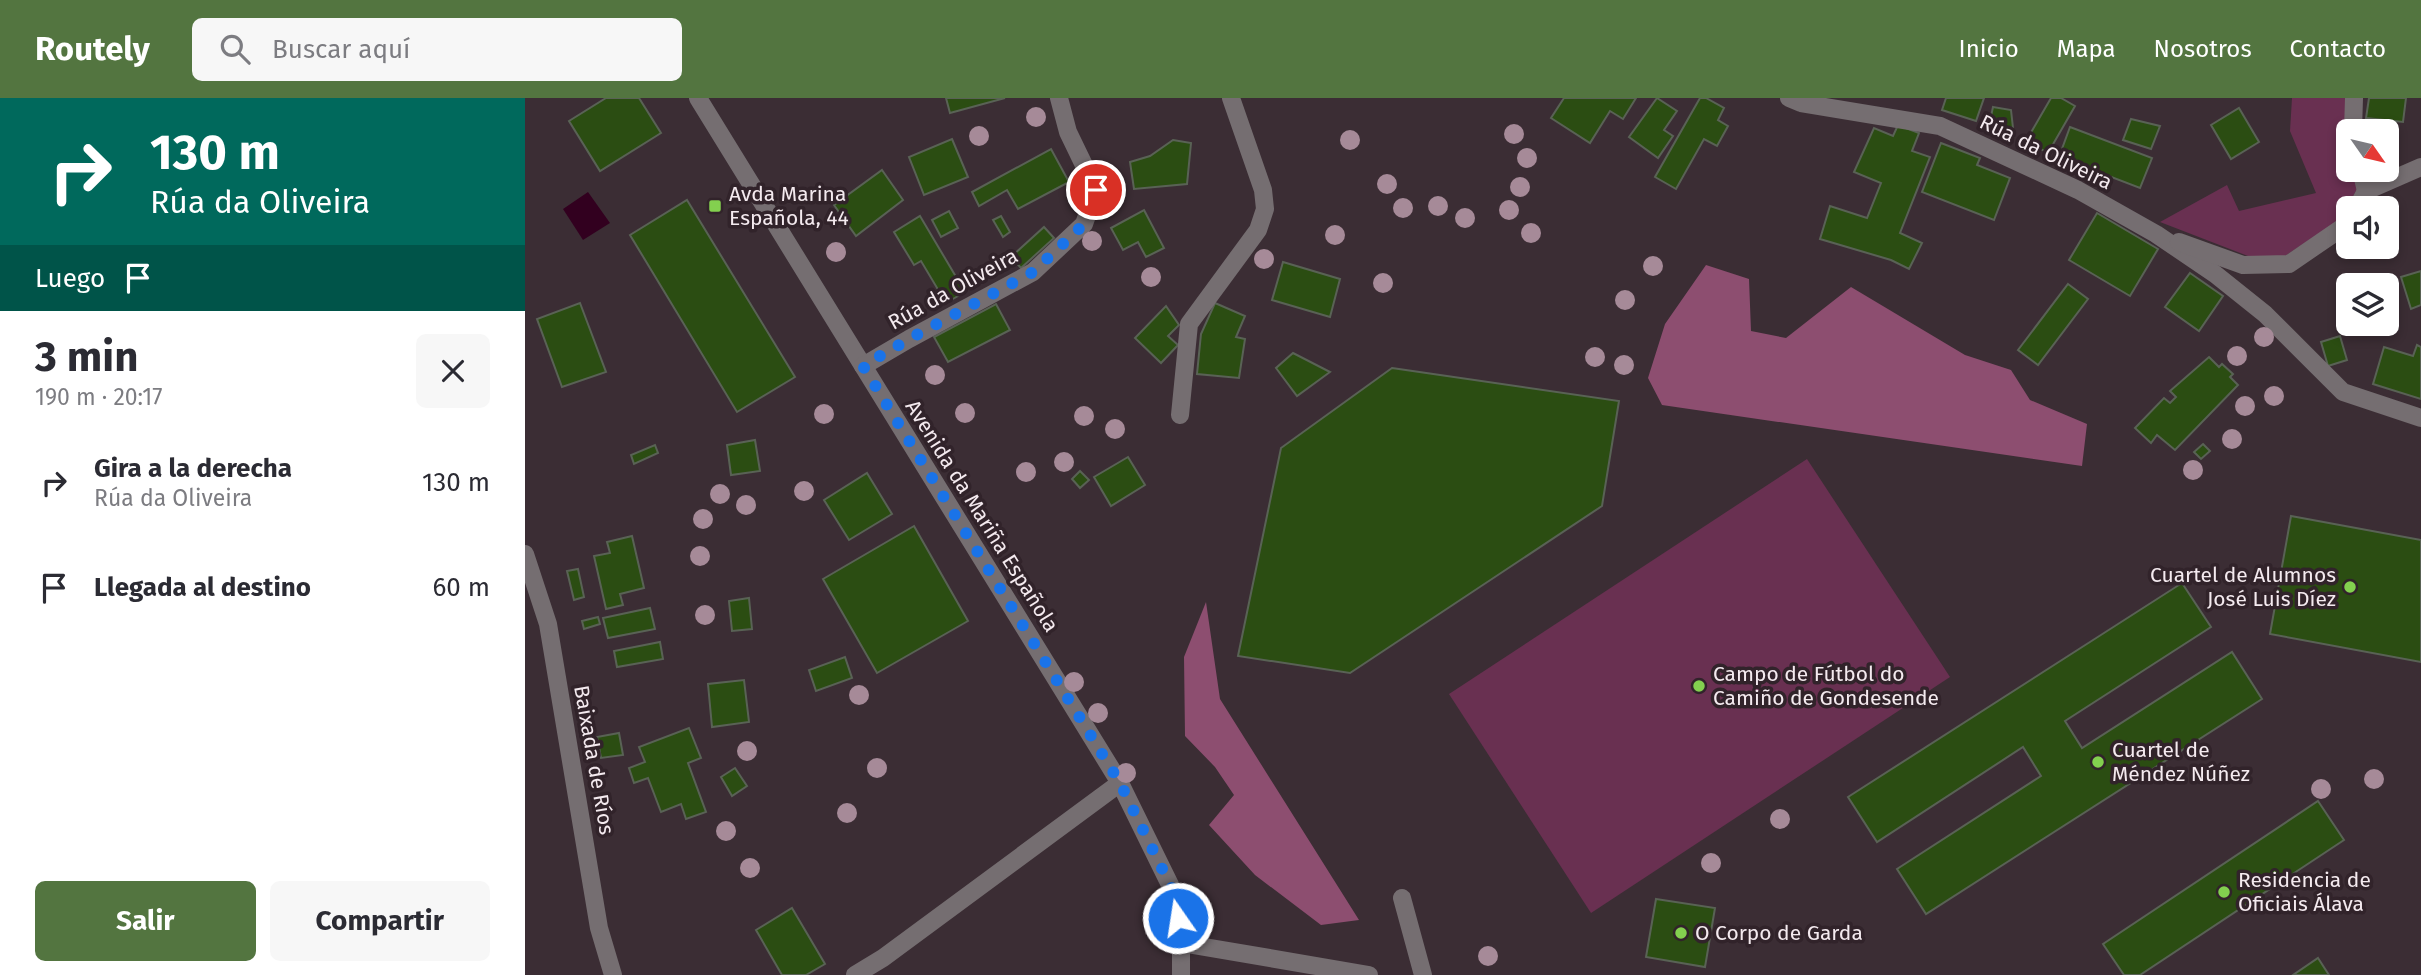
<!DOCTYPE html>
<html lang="es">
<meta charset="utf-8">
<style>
:root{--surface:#fff;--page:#f7f7f7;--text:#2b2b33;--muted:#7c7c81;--accent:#537540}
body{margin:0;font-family:"Fira Sans",sans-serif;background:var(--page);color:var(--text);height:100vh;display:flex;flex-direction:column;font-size:26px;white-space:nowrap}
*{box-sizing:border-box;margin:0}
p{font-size:23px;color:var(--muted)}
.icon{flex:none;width:38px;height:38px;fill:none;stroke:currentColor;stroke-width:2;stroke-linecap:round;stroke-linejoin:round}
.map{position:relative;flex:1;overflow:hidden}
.sheet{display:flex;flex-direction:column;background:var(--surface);width:525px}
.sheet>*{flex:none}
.top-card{background:#00695c;color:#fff;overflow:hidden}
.needle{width:46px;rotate:124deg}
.controls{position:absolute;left:1811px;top:21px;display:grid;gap:14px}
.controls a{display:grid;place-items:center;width:63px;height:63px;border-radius:10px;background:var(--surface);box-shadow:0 4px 10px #0003;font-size:35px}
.pin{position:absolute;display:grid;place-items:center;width:60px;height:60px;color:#fff;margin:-30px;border:4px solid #fff;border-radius:50%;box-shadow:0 2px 7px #0007}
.me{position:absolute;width:77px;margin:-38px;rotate:347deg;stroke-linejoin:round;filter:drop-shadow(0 0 5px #0008)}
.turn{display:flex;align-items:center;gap:24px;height:147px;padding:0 35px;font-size:32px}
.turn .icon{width:91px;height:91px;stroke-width:2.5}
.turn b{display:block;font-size:49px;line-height:60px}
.then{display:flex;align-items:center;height:66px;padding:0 35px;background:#0003;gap:14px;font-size:26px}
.round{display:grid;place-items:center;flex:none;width:74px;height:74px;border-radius:10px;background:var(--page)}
.summary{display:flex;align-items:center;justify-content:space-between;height:119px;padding:0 35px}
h1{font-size:42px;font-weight:700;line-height:52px}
.cta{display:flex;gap:14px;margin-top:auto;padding:14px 35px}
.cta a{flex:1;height:80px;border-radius:10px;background:var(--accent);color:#fff;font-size:28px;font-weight:700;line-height:80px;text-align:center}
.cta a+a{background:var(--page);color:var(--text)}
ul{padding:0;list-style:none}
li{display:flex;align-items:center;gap:21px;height:105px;padding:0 35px}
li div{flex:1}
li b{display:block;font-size:26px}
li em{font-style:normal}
header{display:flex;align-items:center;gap:42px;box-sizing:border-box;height:98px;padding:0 35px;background:var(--accent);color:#fff}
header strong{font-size:33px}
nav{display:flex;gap:38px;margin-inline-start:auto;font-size:24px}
.search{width:490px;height:63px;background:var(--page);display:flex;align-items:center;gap:18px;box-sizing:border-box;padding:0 24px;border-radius:10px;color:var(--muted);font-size:26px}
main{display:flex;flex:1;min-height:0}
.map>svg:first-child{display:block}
.green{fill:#693051}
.forest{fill:#8d4e70}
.water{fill:#32001f}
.building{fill:#2b4d12;stroke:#596255;stroke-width:2}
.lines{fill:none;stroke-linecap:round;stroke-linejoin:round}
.service{stroke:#756e71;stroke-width:18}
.minor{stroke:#756e71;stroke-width:18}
.tree{fill:#a68a98}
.route{stroke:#1a73e8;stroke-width:12;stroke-dasharray:0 21.6}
.poi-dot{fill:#83d04f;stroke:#31232a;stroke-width:2.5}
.labels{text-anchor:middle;stroke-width:7;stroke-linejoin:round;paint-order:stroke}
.street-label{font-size:21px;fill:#f4eaef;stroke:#31232a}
.poi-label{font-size:21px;fill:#f4eaef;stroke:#31232a;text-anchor:start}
</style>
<header>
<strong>Routely</strong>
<div class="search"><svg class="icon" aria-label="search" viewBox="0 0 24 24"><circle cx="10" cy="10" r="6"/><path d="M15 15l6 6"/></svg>Buscar aquí</div>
<nav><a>Inicio</a><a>Mapa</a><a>Nosotros</a><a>Contacto</a></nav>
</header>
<main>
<section class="sheet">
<div class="top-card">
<div class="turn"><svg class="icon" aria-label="right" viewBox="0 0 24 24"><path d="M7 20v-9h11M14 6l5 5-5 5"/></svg><div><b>130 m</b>Rúa da Oliveira</div></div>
<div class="then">Luego<svg class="icon" aria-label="arrive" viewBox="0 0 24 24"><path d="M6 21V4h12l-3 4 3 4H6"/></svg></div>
</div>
<div class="summary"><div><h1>3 min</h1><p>190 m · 20:17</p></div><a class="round"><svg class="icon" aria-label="close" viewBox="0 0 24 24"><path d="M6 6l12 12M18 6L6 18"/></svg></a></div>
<ul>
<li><svg class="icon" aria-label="right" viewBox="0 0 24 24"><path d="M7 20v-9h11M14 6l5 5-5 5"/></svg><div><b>Gira a la derecha</b><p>Rúa da Oliveira</p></div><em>130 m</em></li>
<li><svg class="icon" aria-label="arrive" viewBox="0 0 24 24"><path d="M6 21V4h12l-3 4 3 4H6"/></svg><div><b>Llegada al destino</b></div><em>60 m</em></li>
</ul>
<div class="cta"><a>Salir</a><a>Compartir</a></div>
</section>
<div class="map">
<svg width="1896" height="877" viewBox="0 0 1896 877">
<rect width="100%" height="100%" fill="#3b2d34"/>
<g class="green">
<path d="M1767,0H1821L1820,39L1823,54L1824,72H1828L1832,91L1816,121L1760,158H1723L1635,124L1702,87L1714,113L1791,95L1765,33Z"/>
<path d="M1282,361L1425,579L1066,815L924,596Z"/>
</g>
<g class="forest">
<path d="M1181,167L1224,181L1226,233L1261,240L1326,189L1440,257L1486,272L1505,302L1562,326L1557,368L1137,307L1123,280L1140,226Z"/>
<path d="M681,504L695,601L834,822L796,827L730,777L684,727L709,697L690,669L660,638L659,559Z"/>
</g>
<path class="water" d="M63,94L85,125L58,142L38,111Z"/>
<g class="building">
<path d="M81,0H114L136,35L75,73L44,23Z"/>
<path d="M421,0H480L425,15Z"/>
<path d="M1039,0H1111L1098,21L1085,13L1065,45L1026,20Z"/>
<path d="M1132,0L1152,13L1139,32L1148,38L1133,60L1104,39Z"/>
<path d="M1175,0H1181L1199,10L1193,22L1203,28L1192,48L1179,41L1151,91L1130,79Z"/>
<path d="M1421,0H1459L1451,23L1417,12Z"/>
<path d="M1526,0H1536L1550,8L1523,55L1501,43Z"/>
<path d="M1844,0H1881L1878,24L1841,20Z"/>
<path d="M1468,9L1486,12L1489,39L1463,32Z"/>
<path d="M1714,10L1734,44L1706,61L1686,27Z"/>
<path d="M1606,21L1635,28L1626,51L1598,42Z"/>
<path d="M1373,27L1394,35L1387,53L1405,59L1375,135L1397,145L1384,171L1366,162L1295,141L1305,108L1342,120L1356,85L1329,74L1349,30L1368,38Z"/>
<path d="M1545,29L1627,60L1615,90L1534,59Z"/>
<path d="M427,41L443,79L399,97L384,59Z"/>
<path d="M648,42L666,45L662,86L609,91L605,64L625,58Z"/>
<path d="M1416,45L1455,60L1452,67L1485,80L1469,122L1397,94Z"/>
<path d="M526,51L544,84L493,111L482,92L454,108L447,94Z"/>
<path d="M357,72L378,102L331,138L309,107Z"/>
<path d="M162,102L270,279L212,314L105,137Z"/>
<path d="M619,112L639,150L621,159L613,144L598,152L586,130Z"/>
<path d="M424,113L433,130L416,139L407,122Z"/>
<path d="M1572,115L1633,151L1605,198L1544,162Z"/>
<path d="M395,118L440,194L421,205L396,163L389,167L369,134Z"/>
<path d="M476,118L485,134L478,139L468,122Z"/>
<path d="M519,129L529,140L496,170L486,159Z"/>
<path d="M758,164L815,181L805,219L747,202Z"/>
<path d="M1896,173V207L1886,211L1876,179Z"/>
<path d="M1665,175L1698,198L1674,233L1640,209Z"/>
<path d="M1543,186L1563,201L1513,267L1493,252Z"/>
<path d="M1824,200V223L1820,225L1813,204Z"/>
<path d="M55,205L81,274L37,289L12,221Z"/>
<path d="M690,205L720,218L711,239L720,241L714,280L672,276L676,236Z"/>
<path d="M471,206L485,232L423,264L409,239Z"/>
<path d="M641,208L654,227L643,238L653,247L636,265L610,240Z"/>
<path d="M1815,238L1822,262L1803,268L1796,244Z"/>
<path d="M1892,247L1896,249V301L1848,286L1859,249L1888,258Z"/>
<path d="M768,255L805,274L772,298L751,270Z"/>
<path d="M1684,259L1694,269L1697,266L1708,276L1705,279L1713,287L1650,352L1632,337L1626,345L1610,330L1639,300L1645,305L1651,299L1645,293Z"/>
<path d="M867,270L1094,303L1077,408L825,575L713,558L756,350Z"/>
<path d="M230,342L235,373L206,377L202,347Z"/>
<path d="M1678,346L1685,353L1676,361L1669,354Z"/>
<path d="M130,347L133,355L109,366L106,357Z"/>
<path d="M603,359L620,387L586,408L569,379Z"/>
<path d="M555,373L564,382L555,390L547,381Z"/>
<path d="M342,375L367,416L324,442L299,402Z"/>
<path d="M1766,418L1896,442V564L1745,536Z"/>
<path d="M389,428L443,523L352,575L298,481Z"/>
<path d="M107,438L119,490L95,496L98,507L81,511L69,458L85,455L82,444Z"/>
<path d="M53,471L59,499L49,502L42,473Z"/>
<path d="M1657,485L1686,529L1540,623L1557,650L1707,554L1737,601L1401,816L1372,771L1516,678L1498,649L1352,744L1323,699Z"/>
<path d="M224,500L227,531L207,533L204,503Z"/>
<path d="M125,510L130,531L83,540L78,520Z"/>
<path d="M73,519L75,526L59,531L57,523Z"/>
<path d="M135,544L138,561L92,569L89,553Z"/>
<path d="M320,559L327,580L291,593L284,572Z"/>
<path d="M219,582L224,624L187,629L183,586Z"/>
<path d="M164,630L176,660L163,665L181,714L161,721L156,706L136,714L123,680L109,685L104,670L120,664L114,649Z"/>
<path d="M94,635L98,657L76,660L72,639Z"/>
<path d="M210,670L222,688L207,698L196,679Z"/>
<path d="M1793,703L1819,742L1615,877H1599L1578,846Z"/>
<path d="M1131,801L1190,810L1180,869L1121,859Z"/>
<path d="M267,810L300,866L281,877H257L231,832Z"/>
<path d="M1793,860L1804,877H1768Z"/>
</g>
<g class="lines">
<g class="service">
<path d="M655,317L664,226L733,132L740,111L738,92L706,0"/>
<path d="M877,800L898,877"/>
<path d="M656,845L844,877"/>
</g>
<g class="minor">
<path d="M173,0L595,685L649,795L656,845V877"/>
<path d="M1264,0L1276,5L1415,28L1553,92L1631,136L1690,176L1740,216L1818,294L1896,320"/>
<path d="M1828,33L1829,0"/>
<path d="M1836,72L1841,93L1896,69"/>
<path d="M1832,110L1841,93"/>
<path d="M1654,144L1718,167L1764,166L1824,125"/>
<path d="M338,268L384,241L508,174L559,126L571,92L543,34L534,0"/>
<path d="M0,456L23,526L74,830L88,877"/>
<path d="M330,877L358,860L595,685"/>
</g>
</g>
<g class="tree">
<circle cx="511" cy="19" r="10"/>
<circle cx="989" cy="36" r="10"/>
<circle cx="454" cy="38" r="10"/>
<circle cx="825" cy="42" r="10"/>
<circle cx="1002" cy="60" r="10"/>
<circle cx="862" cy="86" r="10"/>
<circle cx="995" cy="89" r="10"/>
<circle cx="913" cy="108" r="10"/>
<circle cx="878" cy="110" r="10"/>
<circle cx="984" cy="112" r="10"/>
<circle cx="940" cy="120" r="10"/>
<circle cx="1006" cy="135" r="10"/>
<circle cx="810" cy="137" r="10"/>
<circle cx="567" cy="143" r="10"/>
<circle cx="311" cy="154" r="10"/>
<circle cx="739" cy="161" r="10"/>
<circle cx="1128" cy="168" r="10"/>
<circle cx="626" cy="179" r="10"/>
<circle cx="858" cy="185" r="10"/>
<circle cx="1100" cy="202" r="10"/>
<circle cx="1739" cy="239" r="10"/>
<circle cx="1712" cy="258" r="10"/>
<circle cx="1070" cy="259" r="10"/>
<circle cx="1099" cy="267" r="10"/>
<circle cx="410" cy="277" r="10"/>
<circle cx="1749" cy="298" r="10"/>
<circle cx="1720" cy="308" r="10"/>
<circle cx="440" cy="315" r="10"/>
<circle cx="299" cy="316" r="10"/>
<circle cx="559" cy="318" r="10"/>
<circle cx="590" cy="331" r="10"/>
<circle cx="1707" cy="341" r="10"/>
<circle cx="539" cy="364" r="10"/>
<circle cx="1668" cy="372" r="10"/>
<circle cx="501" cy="374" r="10"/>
<circle cx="279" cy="393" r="10"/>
<circle cx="195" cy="396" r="10"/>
<circle cx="221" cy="407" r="10"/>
<circle cx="178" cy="421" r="10"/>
<circle cx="175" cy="458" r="10"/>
<circle cx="180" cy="517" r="10"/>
<circle cx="549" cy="584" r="10"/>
<circle cx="334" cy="597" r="10"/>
<circle cx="573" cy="615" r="10"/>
<circle cx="222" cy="653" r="10"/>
<circle cx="352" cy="670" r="10"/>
<circle cx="601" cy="675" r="10"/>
<circle cx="1849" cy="681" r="10"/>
<circle cx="1796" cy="691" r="10"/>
<circle cx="322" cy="715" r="10"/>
<circle cx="1255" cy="721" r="10"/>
<circle cx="201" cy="733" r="10"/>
<circle cx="1186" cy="765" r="10"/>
<circle cx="225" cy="770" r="10"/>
<circle cx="963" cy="858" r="10"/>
</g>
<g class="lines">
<path class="route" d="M571,92L559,126L508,174L384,241L338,268L595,685L649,795L653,820"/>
</g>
<g class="poi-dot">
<rect x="183" y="101" width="14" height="14" rx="3.5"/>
<circle cx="1825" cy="489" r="7"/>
<circle cx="1174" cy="588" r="7"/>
<circle cx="1573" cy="664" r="7"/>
<circle cx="1699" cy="794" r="7"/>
<circle cx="1156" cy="835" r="7"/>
</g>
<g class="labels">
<g class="street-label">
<text transform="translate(1521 54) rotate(26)" y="7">Rúa da Oliveira</text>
<text transform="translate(428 191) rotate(-29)" y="7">Rúa da Oliveira</text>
<text transform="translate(457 418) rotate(58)" y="7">Avenida da Mariña Española</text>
<text transform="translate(69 662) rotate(80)" y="7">Baixada de Ríos</text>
</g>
<g class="poi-label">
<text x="204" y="103">Avda Marina<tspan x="204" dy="24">Española, 44</tspan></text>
<text x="1811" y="484" text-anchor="end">Cuartel de Alumnos<tspan x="1811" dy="24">José Luis Díez</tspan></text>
<text x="1188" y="583">Campo de Fútbol do<tspan x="1188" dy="24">Camiño de Gondesende</tspan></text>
<text x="1587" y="659">Cuartel de<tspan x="1587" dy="24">Méndez Núñez</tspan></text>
<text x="1713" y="789">Residencia de<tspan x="1713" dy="24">Oficiais Álava</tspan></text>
<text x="1170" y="842">O Corpo de Garda</text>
</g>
</g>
</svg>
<div class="controls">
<a><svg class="needle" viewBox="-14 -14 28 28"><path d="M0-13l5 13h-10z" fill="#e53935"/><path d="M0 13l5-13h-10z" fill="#7c7c81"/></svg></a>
<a><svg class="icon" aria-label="sound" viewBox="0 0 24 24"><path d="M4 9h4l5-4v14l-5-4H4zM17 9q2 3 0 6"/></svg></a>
<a><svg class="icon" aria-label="layers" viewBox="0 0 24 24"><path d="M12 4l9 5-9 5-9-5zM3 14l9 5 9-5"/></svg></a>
</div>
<div class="pin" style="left:571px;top:92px;background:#d93025"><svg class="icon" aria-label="arrive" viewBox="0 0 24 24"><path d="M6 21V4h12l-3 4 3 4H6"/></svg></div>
<svg class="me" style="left:653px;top:820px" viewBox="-20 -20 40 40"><circle r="17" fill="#1a73e8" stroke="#fff" stroke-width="3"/><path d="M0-11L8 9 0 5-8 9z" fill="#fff"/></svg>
</div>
</main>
